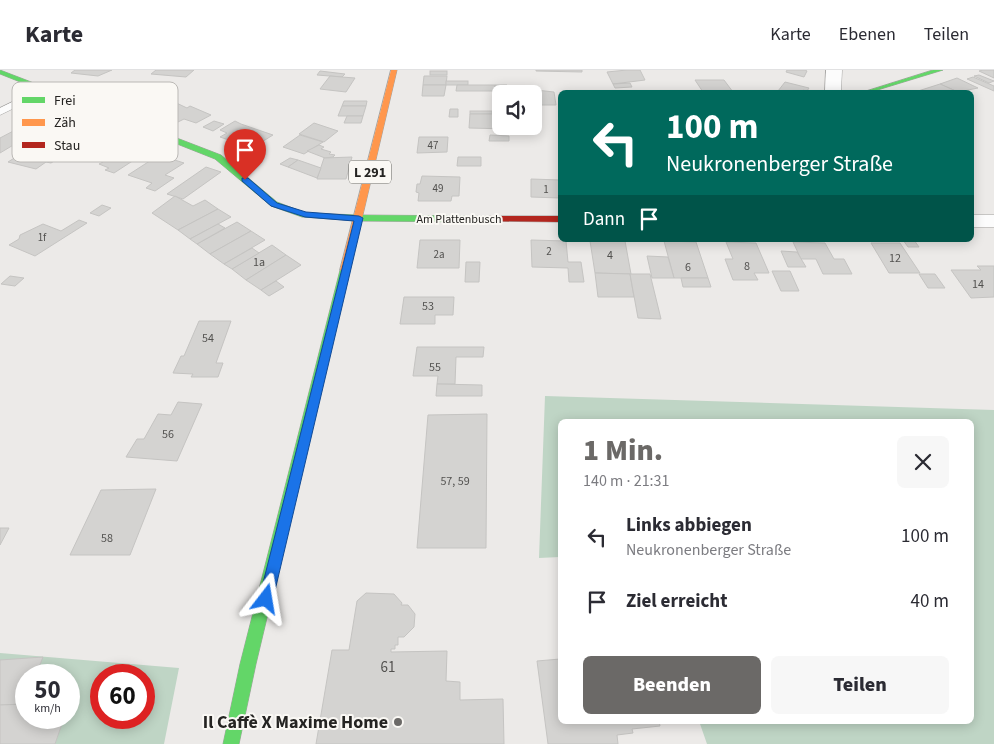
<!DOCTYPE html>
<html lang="de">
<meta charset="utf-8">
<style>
:root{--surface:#fff;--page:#f7f7f7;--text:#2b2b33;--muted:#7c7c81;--line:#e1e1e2;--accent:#6b6967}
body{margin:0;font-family:"Source Sans 3",sans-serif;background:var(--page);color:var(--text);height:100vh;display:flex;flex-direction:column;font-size:19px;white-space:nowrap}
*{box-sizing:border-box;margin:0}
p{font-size:16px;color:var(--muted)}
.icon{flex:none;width:28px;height:28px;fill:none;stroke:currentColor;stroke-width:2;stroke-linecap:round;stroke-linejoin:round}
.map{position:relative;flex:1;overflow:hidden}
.panel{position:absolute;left:558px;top:349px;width:416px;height:305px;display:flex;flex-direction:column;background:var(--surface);border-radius:8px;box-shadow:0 2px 12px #0003}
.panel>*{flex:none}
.guide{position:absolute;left:558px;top:20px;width:416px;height:152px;border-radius:8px;box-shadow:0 2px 12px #0003;background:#00695c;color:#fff;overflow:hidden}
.fabs{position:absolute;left:492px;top:15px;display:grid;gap:10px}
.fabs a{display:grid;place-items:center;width:50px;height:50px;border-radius:8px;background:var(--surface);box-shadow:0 2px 12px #0003;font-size:25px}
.speed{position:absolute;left:15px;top:594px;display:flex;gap:10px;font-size:25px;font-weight:700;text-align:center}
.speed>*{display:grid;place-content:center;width:65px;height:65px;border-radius:50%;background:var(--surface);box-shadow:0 2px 12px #0003;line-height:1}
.speed small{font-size:12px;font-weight:400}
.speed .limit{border:8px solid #d22;background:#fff;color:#111}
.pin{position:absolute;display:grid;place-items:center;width:42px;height:42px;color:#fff;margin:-51px -21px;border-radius:50% 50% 50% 0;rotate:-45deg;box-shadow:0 0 5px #0007}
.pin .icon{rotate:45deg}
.me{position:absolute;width:55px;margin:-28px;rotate:14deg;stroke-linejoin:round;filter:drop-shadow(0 0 4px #0008)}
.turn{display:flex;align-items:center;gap:18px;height:105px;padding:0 25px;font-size:22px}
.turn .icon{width:65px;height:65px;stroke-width:2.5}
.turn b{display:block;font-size:35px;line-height:42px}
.then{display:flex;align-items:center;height:48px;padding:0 25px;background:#0003;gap:10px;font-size:19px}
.round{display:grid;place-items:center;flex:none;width:52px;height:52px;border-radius:8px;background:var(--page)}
.summary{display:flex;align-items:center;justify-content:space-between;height:85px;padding:0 25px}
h1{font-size:30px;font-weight:800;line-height:38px;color:var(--accent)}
.button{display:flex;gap:10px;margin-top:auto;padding:10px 25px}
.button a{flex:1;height:58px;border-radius:8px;background:var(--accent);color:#fff;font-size:20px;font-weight:800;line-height:58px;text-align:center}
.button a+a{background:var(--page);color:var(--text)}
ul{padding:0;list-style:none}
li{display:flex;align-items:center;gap:15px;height:65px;padding:0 25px}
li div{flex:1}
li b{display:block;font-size:19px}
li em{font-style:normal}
header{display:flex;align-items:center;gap:30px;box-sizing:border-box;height:70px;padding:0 25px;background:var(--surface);border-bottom:1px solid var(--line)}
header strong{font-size:24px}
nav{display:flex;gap:28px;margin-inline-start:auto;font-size:18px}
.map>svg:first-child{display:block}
.green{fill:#bfd5c5;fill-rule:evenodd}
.building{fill:#d4d3d1;stroke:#c5c4c2}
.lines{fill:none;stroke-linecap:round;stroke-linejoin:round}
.lane-casing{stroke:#a3a2a0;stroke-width:1}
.street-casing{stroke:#a3a2a0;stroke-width:1}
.fast-casing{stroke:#a3a2a0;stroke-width:1}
.slow-casing{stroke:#a3a2a0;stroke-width:1}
.jam-casing{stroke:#a3a2a0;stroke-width:1}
.lane{fill:#fcfcfc;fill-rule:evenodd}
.street{fill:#fcfcfc;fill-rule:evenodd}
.fast{fill:#63d668;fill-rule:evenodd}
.slow{fill:#ff974d;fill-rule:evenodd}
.jam{fill:#b3261e;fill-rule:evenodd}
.route{fill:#1a73e8;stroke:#114b97}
.poi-dot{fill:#6b6967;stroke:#faf8f4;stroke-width:2}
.labels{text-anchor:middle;stroke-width:4;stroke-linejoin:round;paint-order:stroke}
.far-number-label{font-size:11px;fill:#52514f}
.far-street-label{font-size:12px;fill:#252422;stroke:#faf8f4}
.number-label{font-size:12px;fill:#52514f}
.shield{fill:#faf8f4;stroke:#656461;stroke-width:1}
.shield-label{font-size:14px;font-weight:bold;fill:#252422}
.near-number-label{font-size:15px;fill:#52514f}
.near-poi-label{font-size:18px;font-weight:bold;fill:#252422;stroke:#faf8f4;text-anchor:end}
.key{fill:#faf8f4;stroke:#bab8b5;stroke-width:1}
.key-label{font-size:14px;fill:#252422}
</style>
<header>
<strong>Karte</strong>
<nav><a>Karte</a><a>Ebenen</a><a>Teilen</a></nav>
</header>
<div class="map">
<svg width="994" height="674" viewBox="0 0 994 674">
<rect width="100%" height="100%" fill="#eceae8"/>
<g class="green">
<path d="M545,326L994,340V674H707L699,651H971V351H560V487L539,488Z"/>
<path d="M0,583L179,598L164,674H0ZM26,605H69V648H26ZM101,605H144V648H101Z"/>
</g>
<g class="building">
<path d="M75,0H112L98,6L71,3Z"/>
<path d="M156,0H194L186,7L151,4Z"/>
<path d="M536,0H582V2L536,1Z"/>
<path d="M627,0H640L645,10L613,14L607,2Z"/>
<path d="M787,0H805L807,1L804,7L786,2Z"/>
<path d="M983,0H994V8L979,1Z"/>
<path d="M320,1L345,4L342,7L317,5Z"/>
<rect x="430" y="1" width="17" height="4"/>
<path d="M979,5L994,11L989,13L974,6Z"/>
<path d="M330,6L342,7L355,8L346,22L320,19Z"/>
<path d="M424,6H447L446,15H423Z"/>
<path d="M973,7L994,16V21L967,9Z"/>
<path d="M957,8L978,18L958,22L940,14Z"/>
<path d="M695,10H724L733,22H703Z"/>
<rect x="446" y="11" width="22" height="4"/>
<path d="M785,12L809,18L807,21L803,20L801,22L778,21Z"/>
<path d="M630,13L632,17L615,18L613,14Z"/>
<path d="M940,14L958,22H915Z"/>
<path d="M423,15H446L444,26H422Z"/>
<path d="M457,15H495V21H456Z"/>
<path d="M495,15H507V21L495,22Z"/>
<path d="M536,20L554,22L556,35H534V24H521V22Z"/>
<path d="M170,30L187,38L190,36L211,45L196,53L184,49L178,52L149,42Z"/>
<path d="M344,31H367L366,36H342Z"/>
<path d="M342,36H366L363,46H338Z"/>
<path d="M450,39H458V47H449Z"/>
<rect x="470" y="41" width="22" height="3"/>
<path d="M470,44H501V56H509V59L469,58Z"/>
<path d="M347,46H363L361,53H344Z"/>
<path d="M214,51L224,54L213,61L203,57Z"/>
<path d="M235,51L241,54L273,65L252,78L220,67L227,63L220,60Z"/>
<path d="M314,53L338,61L324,72L299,64Z"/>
<path d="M19,58L35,62L0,83V68Z"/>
<path d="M521,58V64H500V59Z"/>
<path d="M300,65L323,72L304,84L283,77Z"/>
<path d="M490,65L509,66V71H489Z"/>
<path d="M49,66L83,73L51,93L46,92L36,99L8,92Z"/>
<path d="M419,67H448L447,82L417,83Z"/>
<path d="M118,70L143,78L128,88L134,90L114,103L105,100L109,98L99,94L103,92L88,88Z"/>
<path d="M319,75L324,77L321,79L331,82L329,84L335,85L333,87L325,88L307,81Z"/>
<path d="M159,85L184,93L165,105L174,108L155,121L146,118L152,113L128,105Z"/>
<path d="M352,87L346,109H317L324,88Z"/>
<path d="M458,87H481V96H457Z"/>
<path d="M290,88L298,90L288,97L280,94Z"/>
<path d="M298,90L321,98L317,108L288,97Z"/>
<path d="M206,97L221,102L183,129L167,124Z"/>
<path d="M422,106L460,107L459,126H452L451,131H418L419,123L416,122L417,114H420Z"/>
<path d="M531,109L560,110V128L531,127Z"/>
<path d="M175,126L193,136L205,130L218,139L178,160L152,143Z"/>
<path d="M102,135L111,138L99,146L90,143Z"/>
<path d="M218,139L231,147L190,169L178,160Z"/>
<path d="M79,150L87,153L35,186L9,175L19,169L20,165L43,154L61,161Z"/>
<path d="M237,152L251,161L210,184L197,174Z"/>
<path d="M218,154L225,158L197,174L190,169Z"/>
<path d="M251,161L265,170L224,194L210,184Z"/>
<path d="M420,170H460L459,198H417Z"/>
<path d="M531,170L566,171L568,192H581L584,212H569L568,198L532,197Z"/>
<path d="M903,170H914L919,177H908Z"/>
<path d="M590,171H625L631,204L595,203Z"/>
<path d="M664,171L696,172L708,208H674Z"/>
<path d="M726,172L756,173L769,203H754L758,210H733L725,189H733Z"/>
<path d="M793,172L825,173L834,189H844L852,204H823L816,189H801Z"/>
<path d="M871,173H900L920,203H889Z"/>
<path d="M272,175L286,185L246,210L232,199Z"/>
<path d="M252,178L259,183L232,199L224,194Z"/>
<path d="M781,181L797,182L806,197H788Z"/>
<path d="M286,185L301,195L261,220L246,210Z"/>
<path d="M647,186L668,187L674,208H652Z"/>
<path d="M466,192H480L479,212H465Z"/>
<path d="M977,196H994V227L971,228L951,200H981Z"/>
<path d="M772,201H790L799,221H781Z"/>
<path d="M595,203L630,204L634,227H598Z"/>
<path d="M630,204H650L661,249L638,248Z"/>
<path d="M919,204H935L945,218H928Z"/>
<path d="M10,206L24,208L15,216L1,214Z"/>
<path d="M681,208H708L711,217H683Z"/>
<path d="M276,211L284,217L269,226L261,220Z"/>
<path d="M404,227H454L453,245H435V254H400Z"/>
<path d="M199,251H231L216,293H223L218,307H191L193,304L173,303L181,286H184Z"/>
<path d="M417,277H484L483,287H456L455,314H437L438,306H413Z"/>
<path d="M437,314L482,315V326H436Z"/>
<path d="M178,332L202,334L177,391L126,387L137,369H144L158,344L171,345Z"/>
<path d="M487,344L486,478H417L428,345Z"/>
<path d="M156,419L130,485H70L101,420Z"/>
<path d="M0,458H9L0,475Z"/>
<path d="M366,523L394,524L402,533L401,535H408L415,544L414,557L404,567H398V575H395V579H391V582L447,581L446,611L460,612V630L503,629L504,674H316L332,580H349L357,531Z"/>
<path d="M43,587L36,605H26L25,634L0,635V590Z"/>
<path d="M560,589V651H659L660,656L632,659L633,663L617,665L618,674H548L537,591Z"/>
<path d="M25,634L26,648H64L55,674H0V635Z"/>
</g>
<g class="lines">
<defs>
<path id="lane" d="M45,16L50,19L49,21L0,45V38Z"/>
<g id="street">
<path d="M826,0H842L841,22H825Z"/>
<rect x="971" y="145" width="23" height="12"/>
</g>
<g id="fast">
<path d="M0,0L221,85L277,132L306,143L359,145L480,146L484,149L480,152L359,151L302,147L271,136L215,89L0,4Z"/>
<path d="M933,0H943L871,22H863Z"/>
<path d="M345,197L350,200L256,594L239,674H223L240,594L340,200Z"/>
</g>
<path id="slow" d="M391,0H397L350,200L345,203L340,200Z"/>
<path id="jam" d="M480,146H560V152L477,151L476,149Z"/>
</defs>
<use href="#lane" class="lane-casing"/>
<use href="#street" class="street-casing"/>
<use href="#fast" class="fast-casing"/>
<use href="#slow" class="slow-casing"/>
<use href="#jam" class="jam-casing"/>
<use href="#lane" class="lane"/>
<use href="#street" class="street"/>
<use href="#fast" class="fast"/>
<use href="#slow" class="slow"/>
<use href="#jam" class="jam"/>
</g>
<path class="route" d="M242,108H248L277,133L306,142L359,146L363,148L273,529L271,534L266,536L261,534L259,529L354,151L305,147L271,136L242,111Z"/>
<circle class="poi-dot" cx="398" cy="652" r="5"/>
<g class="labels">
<g class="far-number-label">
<text x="433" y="79">47</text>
<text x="438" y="122">49</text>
<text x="546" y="123">1</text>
<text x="42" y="171">1f</text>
<text x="549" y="185">2</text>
<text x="439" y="188">2a</text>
</g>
<g class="far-street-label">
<text x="459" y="153">Am Plattenbusch</text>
</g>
<g class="number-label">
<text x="610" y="189">4</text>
<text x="895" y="192">12</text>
<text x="259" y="196">1a</text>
<text x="747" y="200">8</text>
<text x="688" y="201">6</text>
<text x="978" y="218">14</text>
<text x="428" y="240">53</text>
<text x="208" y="272">54</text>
<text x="435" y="301">55</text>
<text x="168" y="368">56</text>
<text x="455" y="415">57, 59</text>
<text x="107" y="472">58</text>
</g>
<rect class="shield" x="349" y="90.5" width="42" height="23" rx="4"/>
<g class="shield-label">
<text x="370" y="107">L 291</text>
</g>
<g class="near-number-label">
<text x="388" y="602">61</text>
</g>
<g class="near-poi-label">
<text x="388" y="658">Il Caffè X Maxime Home</text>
</g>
</g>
<rect x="12" y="12" width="166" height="80" rx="8" class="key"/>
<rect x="22" y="27" width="23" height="6" fill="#63d668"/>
<rect x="22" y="49" width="23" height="7" fill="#ff974d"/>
<rect x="22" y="72" width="23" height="6" fill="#b3261e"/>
<g class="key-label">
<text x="54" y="35">Frei</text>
<text x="54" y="57">Zäh</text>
<text x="54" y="80">Stau</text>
</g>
</svg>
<div class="fabs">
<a><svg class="icon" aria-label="sound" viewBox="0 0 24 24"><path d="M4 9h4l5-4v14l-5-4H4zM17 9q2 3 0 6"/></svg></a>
</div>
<div class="speed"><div>50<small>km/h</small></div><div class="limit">60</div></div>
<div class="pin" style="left:245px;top:110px;background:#d93025"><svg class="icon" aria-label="arrive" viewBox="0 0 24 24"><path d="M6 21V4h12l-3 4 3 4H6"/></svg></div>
<svg class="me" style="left:266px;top:529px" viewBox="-20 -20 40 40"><path d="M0-17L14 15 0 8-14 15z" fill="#1a73e8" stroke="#fff" stroke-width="4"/></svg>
<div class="guide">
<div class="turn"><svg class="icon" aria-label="left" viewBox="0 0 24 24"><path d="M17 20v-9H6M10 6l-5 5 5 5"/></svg><div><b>100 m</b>Neukronenberger Straße</div></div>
<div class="then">Dann<svg class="icon" aria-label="arrive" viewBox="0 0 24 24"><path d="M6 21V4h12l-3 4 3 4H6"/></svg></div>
</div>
<section class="panel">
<div class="summary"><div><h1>1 Min.</h1><p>140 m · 21:31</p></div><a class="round"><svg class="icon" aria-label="close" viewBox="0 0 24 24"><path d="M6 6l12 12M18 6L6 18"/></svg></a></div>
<ul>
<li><svg class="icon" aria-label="left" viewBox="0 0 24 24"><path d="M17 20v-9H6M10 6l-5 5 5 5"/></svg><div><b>Links abbiegen</b><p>Neukronenberger Straße</p></div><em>100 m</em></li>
<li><svg class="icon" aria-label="arrive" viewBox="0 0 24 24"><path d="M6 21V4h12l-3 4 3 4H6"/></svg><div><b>Ziel erreicht</b></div><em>40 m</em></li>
</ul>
<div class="button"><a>Beenden</a><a>Teilen</a></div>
</section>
</div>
